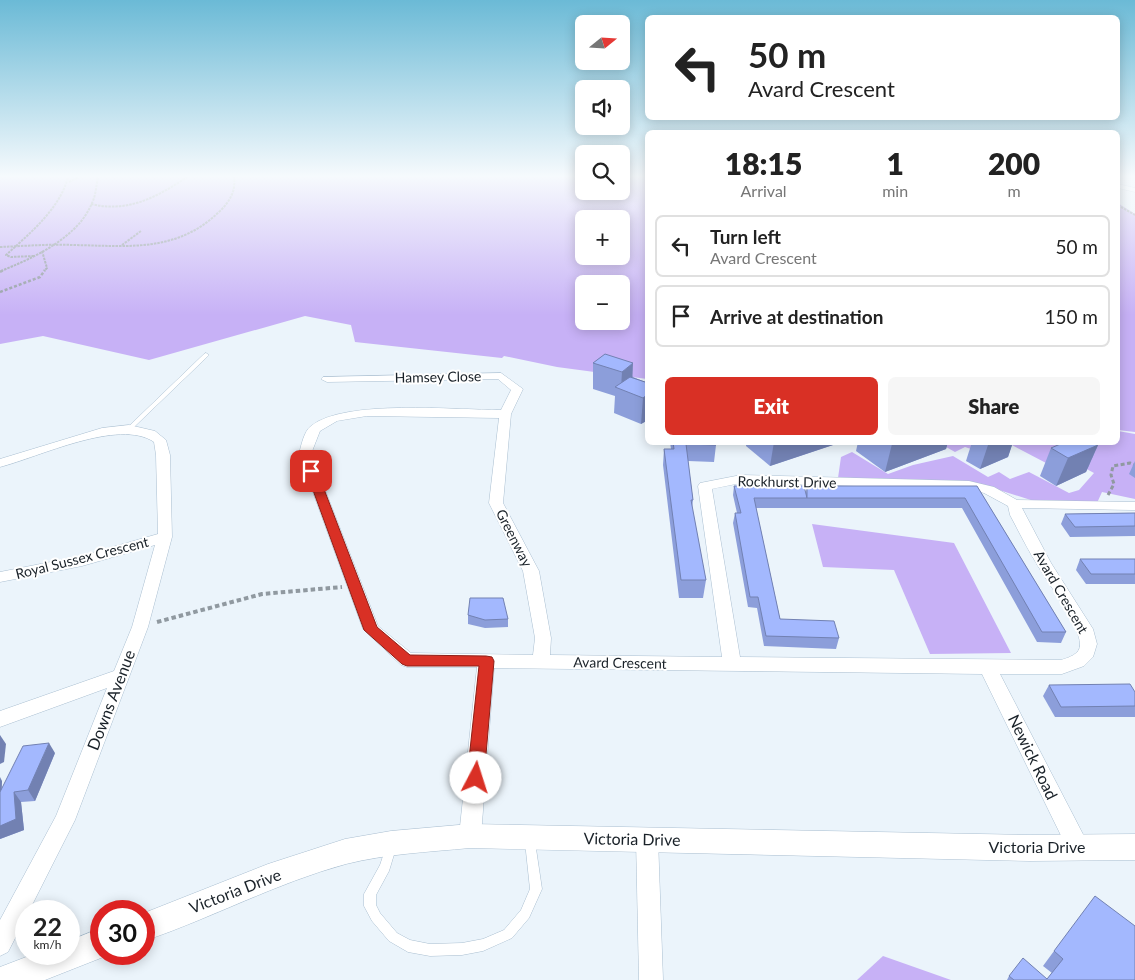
<!DOCTYPE html>
<meta charset="utf-8">
<style>
:root{--surface:#fff;--page:#f6f6f6;--text:#222;--muted:#767676;--line:#e0e0e0;--accent:#d93025}
body{margin:0;font-family:Lato,sans-serif;background:var(--page);color:var(--text);height:100vh;display:flex;flex-direction:column;font-size:19px;white-space:nowrap}
*{box-sizing:border-box;margin:0}
p{font-size:16px;color:var(--muted)}
.icon{flex:none;width:28px;height:28px;fill:none;stroke:currentColor;stroke-width:2;stroke-linecap:round;stroke-linejoin:round}
.map{position:relative;flex:1;overflow:hidden}
.side{position:absolute;left:645px;top:130px;width:475px;height:315px;display:flex;flex-direction:column;background:var(--surface);border-radius:8px;box-shadow:0 2px 12px #0003}
.side>*{flex:none}
.hud{position:absolute;left:645px;top:15px;width:475px;height:105px;border-radius:8px;box-shadow:0 2px 12px #0003;background:#fff;color:var(--text);overflow:hidden}
.needle{width:32px;rotate:72deg}
.tools{position:absolute;left:575px;top:15px;display:grid;gap:10px}
.tools a{display:grid;place-items:center;width:55px;height:55px;border-radius:8px;background:var(--surface);box-shadow:0 2px 12px #0003;font-size:25px}
.speed{position:absolute;left:15px;top:900px;display:flex;gap:10px;font-size:25px;font-weight:700;text-align:center}
.speed>*{display:grid;place-content:center;width:65px;height:65px;border-radius:50%;background:var(--surface);box-shadow:0 2px 12px #0003;line-height:1}
.speed small{font-size:12px;font-weight:400}
.speed .limit{border:8px solid #d22;background:#fff;color:#111}
.pin{position:absolute;display:grid;place-items:center;width:42px;height:42px;color:#fff;margin:-21px;border-radius:10px;box-shadow:0 2px 8px #0006}
.me{position:absolute;width:55px;margin:-28px;rotate:5deg;stroke-linejoin:round;filter:drop-shadow(0 0 4px #0008)}
.turn{display:flex;align-items:center;gap:18px;height:105px;padding:0 20px;font-size:22px}
.turn .icon{width:65px;height:65px;stroke-width:2.5}
.turn b{display:block;font-size:35px;line-height:42px}
.eta{display:flex;justify-content:space-evenly;align-items:center;height:85px;text-align:center}
.eta b{font-size:30px;font-weight:800;line-height:35px}
.button{display:flex;gap:10px;margin-top:auto;padding:10px 20px}
.button a{flex:1;height:58px;border-radius:8px;background:var(--accent);color:#fff;font-size:20px;font-weight:800;line-height:58px;text-align:center}
.button a+a{background:var(--page);color:var(--text)}
ul{padding:0;list-style:none}
li{display:flex;align-items:center;gap:15px;height:62px;margin:0 10px 8px;padding:0 10px;border:2px solid var(--line);border-radius:8px}
li div{flex:1}
li b{display:block;font-size:19px}
li em{font-style:normal}
.map>svg:first-child{display:block}
.green{fill:#c7b1f6;fill-rule:evenodd}
.lines{fill:none;stroke-linecap:round;stroke-linejoin:round}
.service-casing{stroke:#aabfd1;stroke-width:1}
.minor-casing{stroke:#aabfd1;stroke-width:1}
.tertiary-casing{stroke:#aabfd1;stroke-width:1}
.path-far3{stroke:#9099a0;stroke-width:2;stroke-dasharray:2.5 1;stroke-linecap:butt}
.path-far2{stroke:#9099a0;stroke-width:2.5;stroke-dasharray:3 2;stroke-linecap:butt}
.path-far1{stroke:#9099a0;stroke-width:3;stroke-dasharray:4 2.5;stroke-linecap:butt}
.path{stroke:#9099a0;stroke-width:4;stroke-dasharray:4.5 3;stroke-linecap:butt}
.service{fill:#fff;fill-rule:evenodd}
.minor{fill:#fff;fill-rule:evenodd}
.tertiary{fill:#fff;fill-rule:evenodd}
.wall{fill:#8c9eda}
.shaded-wall{fill:#7281b2}
.building{fill:#a3b8fe;stroke:#7281b2}
.route{fill:#d93025;stroke:#8d1f18}
.labels{text-anchor:middle;stroke-width:4;stroke-linejoin:round;paint-order:stroke}
.street-label{font-size:14px;fill:#192128;stroke:#fff}
.near-street-label{font-size:16px;fill:#192128;stroke:#fff}
</style>
<div class="map">
<svg width="1135" height="980" viewBox="0 0 1135 980">
<rect width="100%" height="100%" fill="#ebf4fb"/>
<g class="green">
<path d="M0,177H584V191H621V177H647V379L557,367L504,356L502,358L355,342L351,325L305,316L149,360L43,336L0,344ZM584,219H621V256H584ZM584,284H621V321H584Z"/>
<path d="M1118,203L1135,214V432L1118,430Z"/>
<path d="M1118,431L1135,434V499L1102,492L1097,503L1037,502L977,483L838,478L841,457L852,452L888,474L913,465L953,456L988,477L999,472L1010,479L1029,472L1069,493L1079,490L1094,473L1070,460L1046,463L1008,443L993,445L977,451L965,447L955,452L939,443L1118,442Z"/>
<path d="M812,524L954,543L1011,653L930,654L894,570L823,567Z"/>
<path d="M883,956L951,980H857Z"/>
</g>
<g class="lines">
<defs>
<g id="service">
<path d="M206,353L209,355L208,356L131,430H127L126,429L127,428L204,354Z"/>
<path d="M530,837L534,839L535,842L542,889L529,918L512,938L483,951L462,955L430,956L408,952L389,941L372,921L364,906V894L380,865L387,844L391,843L395,844L396,848L389,871L376,895V905L380,913L397,933L410,940L430,944L462,943L483,939L504,930L521,910L530,889L525,842L526,839Z"/>
</g>
<g id="minor">
<path d="M1118,184L1135,188V192L1118,188Z"/>
<path d="M501,373L523,389L511,414L503,503L539,571L551,638L550,655L722,657L698,486L700,483L741,475L969,481L994,487L1017,500L1135,502V510H1132L1022,508L1051,563L1093,629L1097,644L1093,657L1084,666L1062,674H1000L1086,840L1089,847L1086,854L1078,857L1070,854L982,674L494,668L481,836L477,843L470,846L463,843L459,836L477,667H407L401,665L363,629L299,454C301,446 304,431 311,426C344,399 456,410 501,410L511,390L498,379L327,382L321,379L323,377ZM367,416L499,418L489,503L523,571L535,638L533,655L411,653L378,626L311,454L320,431L337,421ZM741,483L969,489L984,493L1008,506L1010,515C1019,532 1028,550 1038,566C1048,583 1080,626 1080,644C1081,654 1068,658 1061,660L740,657L712,489Z"/>
<path d="M129,425L155,431L166,440L170,455L172,537L148,627L75,820L29,911H26V917L8,952L0,956V920L56,816L107,688L0,727V711L114,671L132,627L155,545L82,566L0,582V572L81,556L158,534L156,455L154,442C119,418 39,457 0,467V459L102,428Z"/>
<path d="M647,829L654,832L658,839L663,980H639L636,839L640,832Z"/>
</g>
<g id="tertiary">
<path d="M470,824L1030,835L1135,834V860L1030,861L470,848C428,852 386,854 346,864C276,883 212,918 144,941V913L268,864L345,839L391,831Z"/>
<path d="M101,928V954H111L45,980H0V967L34,954H69V941Z"/>
</g>
</defs>
<use href="#service" class="service-casing"/>
<use href="#minor" class="minor-casing"/>
<use href="#tertiary" class="tertiary-casing"/>
<g class="path-far3">
<path d="M69,182L79,177"/>
<path d="M91,204C128,213 157,197 187,177"/>
<path d="M1118,205L1135,215"/>
<path d="M122,245L141,231"/>
<path d="M0,247C24,246 49,244 73,245C129,246 177,253 220,211C230,201 236,191 234,177"/>
<path d="M42,251L47,268L44,271"/>
<path d="M34,256L11,257L6,255C29,234 60,209 68,177"/>
<path d="M1,271C33,258 78,238 92,203C96,195 96,186 98,177"/>
</g>
<g class="path-far2">
<path d="M0,272L4,270"/>
<path d="M0,292L40,277L45,270"/>
</g>
<path class="path-far1" d="M1108,495L1114,484L1111,475L1113,466L1130,463L1135,465"/>
<path class="path" d="M157,622L262,594L342,587"/>
<use href="#service" class="service"/>
<use href="#minor" class="minor"/>
<use href="#tertiary" class="tertiary"/>
</g>
<g class="wall">
<path d="M605,354L633,377L648,383V420L641,424L614,413L615,396L593,389V363Z"/>
<path d="M670,442H716V445L714,462L688,461L693,500L692,508L706,580L703,598H679L663,465L664,449H671Z"/>
<path d="M746,442H836V444L770,466L746,446Z"/>
<path d="M858,442H948L946,449L885,472L856,451Z"/>
<path d="M972,442H1013L1008,457L980,469L966,461Z"/>
<path d="M1098,445L1086,472L1056,486L1040,476L1051,448Z"/>
<path d="M1135,461V478L1129,474Z"/>
<path d="M734,486L806,493L807,486H977L1066,632L1061,643L1037,642L962,508H805V505V508H756L780,619L839,638L836,649L764,646L757,608L748,607L733,523L735,513H737L733,495Z"/>
<path d="M1135,513V536L1070,537L1061,524L1065,514Z"/>
<path d="M1080,559H1135V584H1086L1076,570Z"/>
<path d="M468,615L508,619V627L485,628L468,624Z"/>
<path d="M1049,685L1135,692V717H1055L1043,696Z"/>
<path d="M55,753L35,801L21,802L24,830L0,839L2,781V788Z"/>
<path d="M1054,951L1135,980H1007L1009,976L1047,979L1052,973L1043,966Z"/>
</g>
<g class="shaded-wall">
<path d="M633,363L632,388L621,389L622,372Z"/>
<path d="M648,394V420L641,424L643,398Z"/>
<path d="M774,442H836V444L770,466Z"/>
<path d="M896,442H948L946,449L885,472L892,444Z"/>
<path d="M989,442H1013L1008,457L980,469Z"/>
<path d="M1098,445L1086,472L1056,486L1068,458Z"/>
<path d="M0,735L6,744L4,762L0,764Z"/>
<path d="M49,743L55,753L35,801L28,790Z"/>
<path d="M0,777L2,781L1,815L0,813Z"/>
<path d="M14,792L21,802L24,830L0,839V826Z"/>
</g>
<g class="building">
<path d="M605,354L633,363L622,372L593,363Z"/>
<path d="M630,377L648,383V394L643,398L615,387Z"/>
<path d="M673,442H716V445L686,444L693,500H691L706,580H681L664,449H674Z"/>
<path d="M1065,442H1094L1098,445L1068,458L1051,448Z"/>
<path d="M734,486H804L807,498H754L780,619L834,621L839,638L766,636L758,597H750L735,513H741Z"/>
<path d="M807,486H977L1066,632H1042L965,498H807Z"/>
<path d="M1135,513V526L1075,527L1065,514Z"/>
<path d="M1080,559H1135V574H1091Z"/>
<path d="M470,598H503L508,619L485,620L468,615Z"/>
<path d="M1130,684L1135,692V706L1061,707L1049,685Z"/>
<path d="M49,743L28,790L14,792L16,819L0,826V792L23,746Z"/>
<path d="M1095,896L1135,926V980H1014L1009,976L1023,958L1047,979L1063,959L1054,951Z"/>
</g>
<linearGradient id="sky" x2="0" y2="1"><stop stop-color="#6bbad6"/><stop offset="0.56" stop-color="#f6fafd"/><stop offset="1" stop-color="#f6fafd" stop-opacity="0"/></linearGradient>
<rect width="1135" height="315" fill="url(#sky)"/>
<path class="route" d="M311,468L317,471L377,627L410,655L486,656L492,657L494,661L484,778L481,783L476,785L470,783L467,778L479,666H407L402,664L364,630L306,471Z"/>
<g class="labels">
<g class="street-label">
<text transform="translate(438 377) rotate(-1)" y="5">Hamsey Close</text>
<text transform="translate(787 482) rotate(1)" y="5">Rockhurst Drive</text>
<text transform="translate(514 538) rotate(63)" y="5">Greenway</text>
<text transform="translate(82 558) rotate(-14)" y="5">Royal Sussex Crescent</text>
<text transform="translate(1061 592) rotate(60)" y="5">Avard Crescent</text>
<text transform="translate(620 663) rotate(1)" y="5">Avard Crescent</text>
</g>
<g class="near-street-label">
<text transform="translate(111 700) rotate(-69)" y="6">Downs Avenue</text>
<text transform="translate(1033 757) rotate(64)" y="6">Newick Road</text>
<text transform="translate(632 839) rotate(1)" y="6">Victoria Drive</text>
<text x="1037" y="853">Victoria Drive</text>
<text transform="translate(235 891) rotate(-21)" y="6">Victoria Drive</text>
</g>
</g>
</svg>
<div class="tools">
<a><svg class="needle" viewBox="-14 -14 28 28"><path d="M0-13l5 13h-10z" fill="#e53935"/><path d="M0 13l5-13h-10z" fill="#767676"/></svg></a>
<a><svg class="icon" aria-label="sound" viewBox="0 0 24 24"><path d="M4 9h4l5-4v14l-5-4H4zM17 9q2 3 0 6"/></svg></a>
<a><svg class="icon" aria-label="search" viewBox="0 0 24 24"><circle cx="10" cy="10" r="6"/><path d="M15 15l6 6"/></svg></a>
<a>+</a>
<a>−</a>
</div>
<div class="speed"><div>22<small>km/h</small></div><div class="limit">30</div></div>
<div class="pin" style="left:311px;top:471px;background:#d93025"><svg class="icon" aria-label="arrive" viewBox="0 0 24 24"><path d="M6 21V4h12l-3 4 3 4H6"/></svg></div>
<svg class="me" style="left:476px;top:778px" viewBox="-20 -20 40 40"><circle r="19" fill="#fff"/><path d="M0-13L10 11 0 6-10 11z" fill="#d93025"/></svg>
<div class="hud">
<div class="turn"><svg class="icon" aria-label="left" viewBox="0 0 24 24"><path d="M17 20v-9H6M10 6l-5 5 5 5"/></svg><div><b>50 m</b>Avard Crescent</div></div>
</div>
<section class="side">
<div class="eta">
<div><b>18:15</b><p>Arrival</p></div>
<div><b>1</b><p>min</p></div>
<div><b>200</b><p>m</p></div>
</div>
<ul>
<li><svg class="icon" aria-label="left" viewBox="0 0 24 24"><path d="M17 20v-9H6M10 6l-5 5 5 5"/></svg><div><b>Turn left</b><p>Avard Crescent</p></div><em>50 m</em></li>
<li><svg class="icon" aria-label="arrive" viewBox="0 0 24 24"><path d="M6 21V4h12l-3 4 3 4H6"/></svg><div><b>Arrive at destination</b></div><em>150 m</em></li>
</ul>
<div class="button"><a>Exit</a><a>Share</a></div>
</section>
</div>
